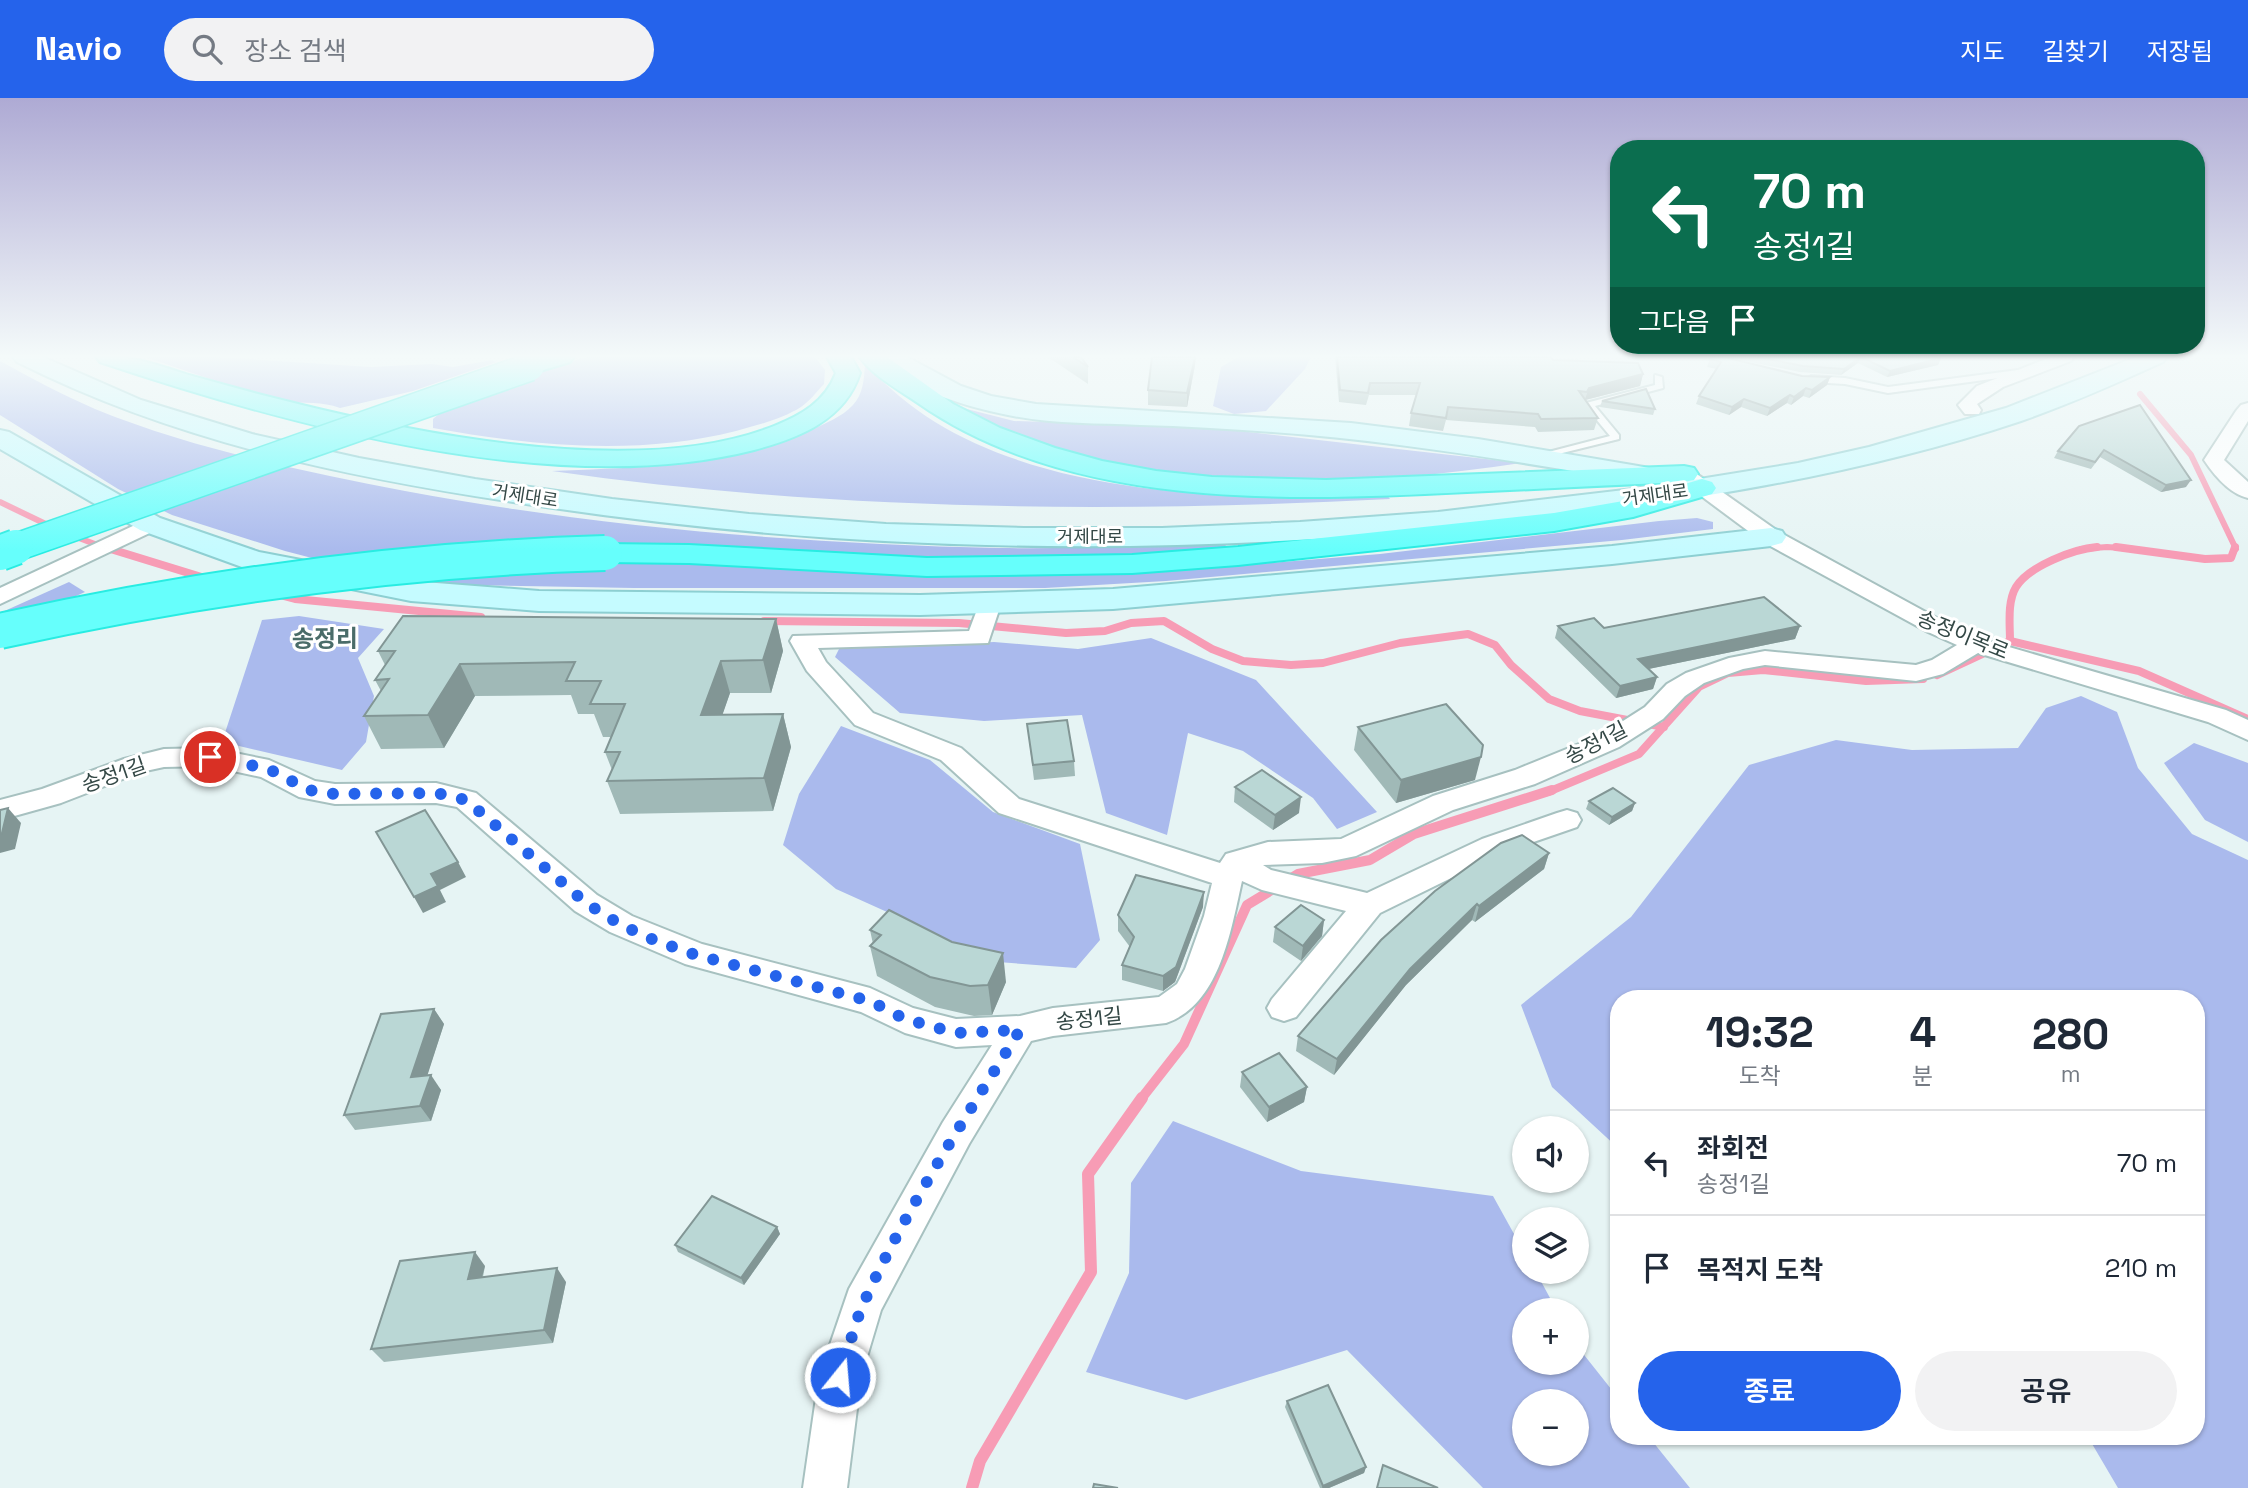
<!DOCTYPE html>
<html lang="ko">
<meta charset="utf-8">
<style>
:root{--surface:#fff;--page:#f2f2f3;--text:#1f2937;--muted:#747a83;--line:#e0e1e3;--accent:#2563eb}
body{margin:0;font-family:"Space Grotesk","Noto Sans KR",sans-serif;background:var(--page);color:var(--text);height:100vh;display:flex;flex-direction:column;font-size:26px;white-space:nowrap}
*{box-sizing:border-box;margin:0}
p{font-size:23px;color:var(--muted)}
.icon{flex:none;width:38px;height:38px;fill:none;stroke:currentColor;stroke-width:2;stroke-linecap:round;stroke-linejoin:round}
.map{position:relative;flex:1;overflow:hidden}
.sheet{position:absolute;left:1610px;top:892px;width:595px;height:455px;display:flex;flex-direction:column;background:var(--surface);border-radius:28px;box-shadow:0 2px 5px #0004}
.sheet>*{flex:none}
.hud{position:absolute;left:1610px;top:42px;width:595px;height:214px;border-radius:28px;box-shadow:0 2px 5px #0004;background:#0b6e4f;color:#fff;overflow:hidden}
.controls{position:absolute;left:1512px;top:1018px;display:grid;gap:14px}
.controls a{display:grid;place-items:center;width:77px;height:77px;border-radius:50%;background:var(--surface);box-shadow:0 2px 5px #0004;font-size:35px}
.pin{position:absolute;display:grid;place-items:center;width:60px;height:60px;color:#fff;margin:-30px;border:4px solid #fff;border-radius:50%;box-shadow:0 2px 7px #0007}
.me{position:absolute;width:77px;margin:-38px;rotate:17deg;stroke-linejoin:round;filter:drop-shadow(0 0 5px #0008)}
.turn{display:flex;align-items:center;gap:24px;height:147px;padding:0 28px;font-size:32px}
.turn .icon{width:91px;height:91px;stroke-width:2.5}
.turn b{display:block;font-size:49px;line-height:60px}
.then{display:flex;align-items:center;height:66px;padding:0 28px;background:#0003;gap:14px;font-size:26px}
.eta{display:flex;justify-content:space-evenly;align-items:center;height:119px;text-align:center}
.eta b{font-size:42px;font-weight:600;line-height:49px}
.button{display:flex;gap:14px;margin-top:auto;padding:14px 28px}
.button a{flex:1;height:80px;border-radius:42px;background:var(--accent);color:#fff;font-size:28px;font-weight:600;line-height:80px;text-align:center}
.button a+a{background:var(--page);color:var(--text)}
ul{padding:0;list-style:none}
li{display:flex;align-items:center;gap:21px;height:105px;padding:0 28px;border-top:2px solid var(--line)}
li div{flex:1}
li b{display:block;font-size:26px}
li em{font-style:normal}
header{display:flex;align-items:center;gap:42px;box-sizing:border-box;height:98px;padding:0 35px;background:var(--accent);color:#fff}
header strong{font-size:33px}
nav{display:flex;gap:38px;margin-inline-start:auto;font-size:24px}
.search{width:490px;height:63px;background:var(--page);display:flex;align-items:center;gap:18px;box-sizing:border-box;padding:0 24px;border-radius:38px;color:var(--muted);font-size:26px}
.map>svg:first-child{display:block}
.green{fill:#aabaed;fill-rule:evenodd}
.lines{fill:none;stroke-linecap:round;stroke-linejoin:round}
.stream-far3{stroke:#f79cb5;stroke-width:6}
.stream-far2{stroke:#f79cb5;stroke-width:8}
.stream-far1{stroke:#f79cb5;stroke-width:10}
.stream{stroke:#f79cb5;stroke-width:12}
.lane-casing{stroke:#a7c1c0;stroke-width:4}
.street-casing{stroke:#a7c1c0;stroke-width:4}
.secondary-casing{stroke:#8dcfd2;stroke-width:4}
.highway-casing{stroke:#28ece2;stroke-width:4}
.lane{fill:#fff;fill-rule:evenodd}
.street{fill:#fff;fill-rule:evenodd}
.secondary{fill:#c5fbff;fill-rule:evenodd}
.highway{fill:#66fffc;fill-rule:evenodd}
.highway-bridge-far1-casing{stroke:#28ece2;stroke-width:30;stroke-linecap:butt}
.highway-bridge-casing{stroke:#28ece2;stroke-width:38;stroke-linecap:butt}
.highway-bridge-far1{stroke:#66fffc;stroke-width:27}
.highway-bridge{stroke:#66fffc;stroke-width:34}
.wall{fill:#a0b9b7}
.shaded-wall{fill:#829695}
.building{fill:#bad7d5;stroke:#829695;stroke-width:2}
.route{stroke:#2563eb;stroke-width:12;stroke-dasharray:0 21.6}
.labels{text-anchor:middle;stroke-width:6;stroke-linejoin:round;paint-order:stroke}
.far-street-label{font-size:18px;fill:#344846;stroke:#fff}
.street-label{font-size:21px;fill:#344846;stroke:#fff}
.quarter-label{font-size:24px;font-weight:bold;fill:#4a6c69;stroke:#fff}
</style>
<header>
<strong>Navio</strong>
<div class="search"><svg class="icon" aria-label="search" viewBox="0 0 24 24"><circle cx="10" cy="10" r="6"/><path d="M15 15l6 6"/></svg>장소 검색</div>
<nav><a>지도</a><a>길찾기</a><a>저장됨</a></nav>
</header>
<div class="map">
<svg width="2248" height="1390" viewBox="0 0 2248 1390">
<rect width="100%" height="100%" fill="#e6f4f4"/>
<g class="green">
<path d="M145,259H217L371,269L432,266L453,269L492,262L496,264L413,293L340,310C322,303 305,306 286,303C238,293 192,274 145,259Z"/>
<path d="M587,259H815L825,272L824,286C817,293 810,303 801,309C782,321 758,327 736,333C638,358 532,348 433,330V321L446,310L546,271Z"/>
<path d="M1238,259H1311L1305,271L1266,313L1234,316L1213,308L1221,269Z"/>
<path d="M0,263C31,280 63,297 95,311C193,351 302,373 405,393C600,429 801,446 999,450C1075,451 1150,448 1226,446L1220,469L1380,456L1659,423L1697,420L1713,424V431L1622,442L1166,483L1045,490H634L466,487L389,480L285,453L172,417L118,391L0,317Z"/>
<path d="M865,267C887,288 909,308 935,324C1061,401 1243,402 1386,396L1390,401C1109,415 830,413 552,373C639,369 730,370 811,332C824,326 842,319 853,307C863,296 864,282 865,267Z"/>
<path d="M955,308L1014,323L1205,329L1521,365C1333,393 1127,401 955,308Z"/>
<path d="M69,484L85,494L0,532V515Z"/>
<path d="M299,518L384,531L358,560L374,598L366,644L342,672L222,644L262,522Z"/>
<path d="M1151,540L1256,582L1377,714L1337,731L1313,700L1243,653L1188,635L1167,737L1106,715L1082,617L984,623L900,615L835,559L839,551L994,544L1078,551Z"/>
<path d="M2081,598L2117,614L2138,670L2192,736L2248,762V1390H2118L2088,1339H2196V901H1619V1051L1552,989L1521,907L1631,819L1749,667L1836,642L1912,652L2018,650L2046,610Z"/>
<path d="M841,628L930,662L993,714L1080,746L1100,842L1076,870L998,864L836,791L783,747L799,696Z"/>
<path d="M2194,645L2248,665V744L2205,722L2164,665Z"/>
<path d="M1173,1023L1301,1073L1493,1098L1524,1154V1174H1536L1557,1213H1524V1265H1577V1248L1619,1301V1339H1649L1690,1390H1483L1347,1252L1186,1302L1086,1274L1129,1175L1131,1085ZM1524,1304H1577V1356H1524Z"/>
</g>
<g class="lines">
<g class="stream-far3">
<path d="M2140,296L2191,357L2236,451"/>
<path d="M0,404L52,429"/>
<path d="M71,437L108,451"/>
<path d="M2081,451L2107,449L2134,451"/>
</g>
<g class="stream-far2">
<path d="M104,449L208,481"/>
<path d="M2116,449L2205,461L2231,460L2235,449"/>
<path d="M276,496L295,501L481,519"/>
<path d="M764,523L959,525L1066,535L1105,533L1131,525L1164,523L1212,551L1243,563L1291,567L1323,565L1400,545L1468,536L1495,547L1511,567L1549,601L1580,613L1664,629"/>
<path d="M2010,543L2139,573L2248,621"/>
<path d="M1937,577L2010,543C2010,527 2007,504 2016,489C2029,468 2074,451 2097,449"/>
<path d="M1548,694L1639,656L1699,589L1728,575L1763,572L1866,583L1923,581"/>
</g>
<path class="stream-far1" d="M1141,1001L1184,946L1247,807L1298,776L1370,762L1414,736L1552,692"/>
<path class="stream" d="M972,1390L980,1363L1091,1174L1088,1076L1142,1000"/>
<defs>
<g id="lane">
<path d="M1702,259H1719L1734,263L1730,266Z"/>
<path d="M2018,272L2022,275L2021,277L1888,295L1845,286L1811,284L1807,281L1811,278L1845,280L1888,289Z"/>
<path d="M1655,277L1662,279L1663,290L1595,308L1619,337V341L1538,361L1533,358L1610,338L1586,309V305L1655,287Z"/>
</g>
<g id="street">
<path d="M2051,259H2074L2071,263L2003,289L1977,306L1981,312L1979,316H1965L1958,307L1977,288Z"/>
<path d="M2146,259H2166L2157,264L2149,263Z"/>
<path d="M2248,305V323L2224,362L2248,384V400C2230,396 2214,377 2204,362L2236,313L2241,307Z"/>
<path d="M1684,370L1691,372L1779,434L1944,524L1985,542L2226,612L2248,622V642L2208,624L1978,555L1943,576L1916,583L1765,567L1743,571L1704,585L1685,598L1663,621L1619,649L1535,686L1453,712L1356,758L1322,765L1263,767L1271,772L1367,795L1482,741L1557,715L1567,712L1577,715L1581,722L1577,729L1502,755L1380,815L1296,919L1284,923L1272,919L1267,910L1272,901L1346,813L1262,792L1242,783C1231,832 1220,907 1166,925L1053,938L1031,943L969,1046L881,1212L861,1279L847,1390H803L819,1279L849,1191L943,1024L992,947L956,949L905,935L861,914L685,866L610,834L575,813L457,709L436,705L335,706L299,699L261,679L210,668L164,669L141,674L61,705L0,722V702L42,691L124,661L164,651L210,650L269,662L315,683L335,686L436,685L476,695L597,797L632,818L702,846L870,890L913,910L956,921L1020,918L1053,910L1159,899L1177,886L1185,871L1204,818L1212,785L999,715L941,662L855,627L807,573L790,543L793,538L969,533L981,501H997L1001,506L988,545L818,550L826,564L873,615L961,650L1019,701L1220,765L1226,756L1268,744L1341,741L1433,698L1515,672L1601,637L1645,609L1667,586L1686,575L1729,560L1765,553L1916,567L1932,562L1957,547L1928,534L1763,444L1677,380L1674,376L1677,372Z"/>
<path d="M150,420L158,421L161,426L158,431L0,506V490Z"/>
</g>
<g id="secondary">
<path d="M13,259H43L141,302L252,336L359,360L475,381L612,401L749,416L886,426L1024,430H1162L1300,424L1438,414L1650,389L1798,365L1869,349L2006,310L2136,259H2167L2163,264C2117,285 2070,306 2021,323C1853,379 1678,405 1502,425C1185,460 862,456 546,409C362,382 184,348 17,264Z"/>
<path d="M880,259H907L961,288L991,298L1036,306L1351,325L1478,341L1644,369L1654,371L1658,377L1654,383L1644,385C1520,364 1397,343 1272,334C1228,331 1184,328 1140,327C1096,325 1051,326 1008,317C972,310 902,291 880,259Z"/>
<path d="M0,332L9,334L160,420L259,454L411,483L539,493L920,497L1113,491L1612,448L1771,430L1782,433L1786,439L1782,445L1771,448L1612,466L1113,511L920,517L539,513L411,503L242,469L140,432L0,351Z"/>
</g>
<g id="highway">
<path d="M96,259C129,256 157,267 189,277C221,286 253,295 286,303C421,337 641,381 774,328C801,317 825,304 836,275L827,259H851L860,275C845,322 799,340 754,352C558,402 288,327 100,264Z"/>
<path d="M539,259H574L570,264L530,276L521,274L518,269L521,264Z"/>
<path d="M860,259H887L953,306L1000,330L1055,350L1102,363L1156,373L1212,379L1326,382L1684,368L1694,370L1698,376L1694,382L1684,384C1612,387 1539,391 1467,394C1289,403 1071,412 918,305C899,292 873,278 860,259Z"/>
<path d="M1702,381L1712,384L1716,390L1712,396L1633,419L1554,433L1238,467L1132,475L927,478L689,465L605,464L594,461L590,455L594,449L605,446L689,447L927,460L1132,457L1238,449L1554,415L1629,402Z"/>
</g>
</defs>
<use href="#lane" class="lane-casing"/>
<use href="#street" class="street-casing"/>
<use href="#secondary" class="secondary-casing"/>
<use href="#highway" class="highway-casing"/>
<use href="#lane" class="lane"/>
<use href="#street" class="street"/>
<use href="#secondary" class="secondary"/>
<use href="#highway" class="highway"/>
<defs>
<path id="highway-bridge-far1" d="M11,451L530,269"/>
<g id="highway-bridge">
<path d="M0,455L16,449"/>
<path d="M0,533C200,489 400,461 605,455"/>
</g>
</defs>
<use href="#highway-bridge-far1" class="highway-bridge-far1-casing"/>
<use href="#highway-bridge" class="highway-bridge-casing"/>
<use href="#highway-bridge-far1" class="highway-bridge-far1"/>
<use href="#highway-bridge" class="highway-bridge"/>
</g>
<g class="wall">
<path d="M1048,259H1081L1088,269V286Z"/>
<path d="M1335,259H1551L1553,262L1643,276L1640,288L1585,302L1598,320L1594,332L1538,334L1535,329L1446,322L1443,333L1409,328L1411,315L1416,297H1369L1366,307L1339,304Z"/>
<path d="M1725,259H1937L1941,260L1938,267L1887,279L1858,265L1841,277L1800,274Z"/>
<path d="M1710,261L1802,278L1830,279L1827,287L1809,300L1803,298L1791,307L1787,305L1767,318L1741,309L1729,317L1696,306L1699,298L1717,271L1707,269Z"/>
<path d="M1195,267L1187,309L1148,307V292Z"/>
<path d="M1602,303L1655,311L1653,317L1600,309Z"/>
<path d="M2079,328L2186,389L2161,394L2100,359L2091,371L2054,360L2058,353Z"/>
<path d="M776,521L783,553L771,595H730L722,617L783,616L791,649L773,713L620,716L607,683L612,672L605,654L611,639H603L594,616H578L571,597L475,598L444,650L381,651L364,618L381,593L375,582L385,567L378,553Z"/>
<path d="M1558,528L1604,530L1800,528L1795,541L1648,571L1657,579L1653,591L1616,600L1555,540Z"/>
<path d="M1027,626L1074,663L1075,678L1034,682Z"/>
<path d="M1358,629L1475,682L1396,705L1354,652Z"/>
<path d="M1235,689L1299,715L1273,732L1234,704Z"/>
<path d="M1589,703L1635,705L1632,713L1609,727L1586,711Z"/>
<path d="M1549,755L1544,771L1475,824L1472,822L1406,887L1334,977L1296,953L1298,938L1381,842Z"/>
<path d="M1203,809L1175,884L1163,893L1122,882V867L1130,849L1118,833V817Z"/>
<path d="M1324,822L1322,838L1301,863L1273,844L1275,829Z"/>
<path d="M870,832L1006,884L992,917L974,918L935,909L877,878L870,848L873,846Z"/>
<path d="M434,911L444,926L427,977L441,992L431,1023L355,1032L344,1017Z"/>
<path d="M1242,974L1307,989L1304,1004L1267,1024L1240,989Z"/>
<path d="M777,1129L780,1136L744,1187L678,1154L675,1147Z"/>
<path d="M485,1168L483,1179L566,1184L553,1245L384,1264L371,1251Z"/>
<path d="M1287,1303L1366,1369L1364,1375L1329,1390H1320L1285,1309Z"/>
</g>
<g class="shaded-wall">
<path d="M1195,259H1196L1195,267L1187,309V295Z"/>
<path d="M1861,259L1858,265L1841,277L1844,271Z"/>
<path d="M1941,260L1938,267L1887,279L1890,273Z"/>
<path d="M1643,276L1640,288L1585,302L1583,307L1589,290Z"/>
<path d="M1830,279L1827,287L1809,300L1812,292Z"/>
<path d="M1806,290L1803,298L1791,307L1794,299Z"/>
<path d="M1790,297L1787,305L1767,318L1770,310Z"/>
<path d="M1744,301L1741,309L1729,317L1732,309Z"/>
<path d="M2191,382L2186,389L2161,394L2166,387Z"/>
<path d="M776,521L783,553L771,595L763,562Z"/>
<path d="M1800,528L1795,541L1634,574L1638,561Z"/>
<path d="M721,563L730,595L711,650L701,617Z"/>
<path d="M460,566L475,598L444,650L428,617Z"/>
<path d="M1657,579L1653,591L1616,600L1620,588Z"/>
<path d="M783,616L791,649L773,713L764,680Z"/>
<path d="M1481,659L1475,682L1396,705L1401,682Z"/>
<path d="M1301,699L1299,715L1273,732L1275,717Z"/>
<path d="M1635,705L1632,713L1609,727L1612,719Z"/>
<path d="M8,710L21,725L15,751L0,755V736Z"/>
<path d="M1549,755L1544,771L1475,824L1479,808Z"/>
<path d="M458,764L466,779L440,792L446,804L423,815L414,799L431,776Z"/>
<path d="M1204,794L1203,809L1175,884L1163,893V878Z"/>
<path d="M1477,806L1472,822L1406,887L1334,977L1337,961L1410,871Z"/>
<path d="M1324,822L1322,838L1301,863L1303,848Z"/>
<path d="M1003,855L1006,884L992,917L988,887Z"/>
<path d="M434,911L444,926L422,994L411,979Z"/>
<path d="M431,977L441,992L431,1023L420,1008Z"/>
<path d="M1307,989L1304,1004L1267,1024L1269,1009Z"/>
<path d="M777,1129L780,1136L744,1187L741,1180Z"/>
<path d="M475,1154L485,1168L478,1194L468,1181Z"/>
<path d="M557,1170L566,1184L553,1245L544,1232Z"/>
<path d="M1366,1369L1364,1375L1329,1390H1322L1323,1388Z"/>
</g>
<g class="building">
<path d="M1073,259H1081L1088,269Z"/>
<path d="M1152,259H1195L1187,295L1148,292Z"/>
<path d="M1337,259H1551L1553,262L1638,265L1643,276L1589,290L1587,294L1579,293L1598,320L1541,321L1538,316L1448,309L1446,320L1411,315L1420,285H1370L1368,295L1340,292Z"/>
<path d="M1711,259H1724L1802,278L1830,279L1812,292L1806,290L1794,299L1790,297L1770,310L1744,301L1732,309L1699,298L1721,264L1710,261Z"/>
<path d="M1758,259H1937L1941,260L1890,273L1861,259L1844,271L1803,268Z"/>
<path d="M1646,291L1655,311L1602,303Z"/>
<path d="M2140,307L2191,382L2166,387L2104,352L2095,364L2058,353L2079,328Z"/>
<path d="M1764,499L1800,528L1638,561L1657,579L1620,588L1558,528L1594,520L1604,530Z"/>
<path d="M403,518L776,521L763,562L721,563L701,617L783,616L764,680L607,683L620,654H605L625,606H590L601,583H566L575,564L460,566L428,617L364,618L389,581L375,582L395,553H378Z"/>
<path d="M1446,606L1483,647L1481,659L1401,682L1358,629Z"/>
<path d="M1067,622L1074,663L1033,667L1027,626Z"/>
<path d="M1262,672L1301,699L1275,717L1235,689Z"/>
<path d="M1613,690L1635,705L1612,719L1589,703Z"/>
<path d="M8,710L2,735L0,736V712Z"/>
<path d="M425,712L458,764L431,776L438,788L414,799L376,734Z"/>
<path d="M1522,737L1549,755L1479,808L1477,806L1410,871L1337,961L1298,938L1381,842L1435,793L1501,745Z"/>
<path d="M1136,777L1204,794L1176,869L1163,878L1122,867L1134,839L1118,817Z"/>
<path d="M1301,807L1324,822L1303,848L1275,829Z"/>
<path d="M889,812L952,844L1003,855L988,887L970,888L930,879L870,848L881,837L870,832Z"/>
<path d="M434,911L411,979L431,977L420,1008L344,1017L381,916Z"/>
<path d="M1279,955L1307,989L1269,1009L1242,974Z"/>
<path d="M712,1098L777,1129L741,1180L675,1147Z"/>
<path d="M475,1154L468,1181L557,1170L544,1232L371,1251L400,1163Z"/>
<path d="M1328,1287L1366,1369L1323,1388L1287,1303Z"/>
<path d="M1383,1367L1438,1390H1377Z"/>
<path d="M1094,1386L1118,1390H1093Z"/>
</g>
<linearGradient id="sky" x2="0" y2="1"><stop stop-color="#aeaad4"/><stop offset="0.57" stop-color="#f4fafa"/><stop offset="1" stop-color="#f4fafa" stop-opacity="0"/></linearGradient>
<rect width="2248" height="453" fill="url(#sky)"/>
<g class="lines">
<path class="route" d="M210,659L269,671L309,692L335,696L436,695L466,702L586,805L621,827L656,843L696,857L870,903L905,921L956,935L1020,932C965,1020 908,1108 865,1202C854,1226 848,1254 840,1279"/>
</g>
<g class="labels">
<g class="far-street-label">
<text transform="translate(1655 397) rotate(-8)" y="6">거제대로</text>
<text transform="translate(525 398) rotate(9)" y="6">거제대로</text>
<text x="1090" y="445">거제대로</text>
</g>
<g class="street-label">
<text transform="translate(1963 537) rotate(22)" y="7">송정이목로</text>
<text transform="translate(1596 645) rotate(-27)" y="7">송정1길</text>
<text transform="translate(114 677) rotate(-19)" y="7">송정1길</text>
<text transform="translate(1089 921) rotate(-6)" y="7">송정1길</text>
</g>
<g class="quarter-label">
<text x="325" y="549">송정리</text>
</g>
</g>
</svg>
<div class="controls">
<a><svg class="icon" aria-label="sound" viewBox="0 0 24 24"><path d="M4 9h4l5-4v14l-5-4H4zM17 9q2 3 0 6"/></svg></a>
<a><svg class="icon" aria-label="layers" viewBox="0 0 24 24"><path d="M12 4l9 5-9 5-9-5zM3 14l9 5 9-5"/></svg></a>
<a>+</a>
<a>−</a>
</div>
<div class="pin" style="left:210px;top:659px;background:#d93025"><svg class="icon" aria-label="arrive" viewBox="0 0 24 24"><path d="M6 21V4h12l-3 4 3 4H6"/></svg></div>
<svg class="me" style="left:840px;top:1279px" viewBox="-20 -20 40 40"><circle r="17" fill="#2563eb" stroke="#fff" stroke-width="3"/><path d="M0-11L8 9 0 5-8 9z" fill="#fff"/></svg>
<div class="hud">
<div class="turn"><svg class="icon" aria-label="left" viewBox="0 0 24 24"><path d="M17 20v-9H6M10 6l-5 5 5 5"/></svg><div><b>70 m</b>송정1길</div></div>
<div class="then">그다음<svg class="icon" aria-label="arrive" viewBox="0 0 24 24"><path d="M6 21V4h12l-3 4 3 4H6"/></svg></div>
</div>
<section class="sheet">
<div class="eta">
<div><b>19:32</b><p>도착</p></div>
<div><b>4</b><p>분</p></div>
<div><b>280</b><p>m</p></div>
</div>
<ul>
<li><svg class="icon" aria-label="left" viewBox="0 0 24 24"><path d="M17 20v-9H6M10 6l-5 5 5 5"/></svg><div><b>좌회전</b><p>송정1길</p></div><em>70 m</em></li>
<li><svg class="icon" aria-label="arrive" viewBox="0 0 24 24"><path d="M6 21V4h12l-3 4 3 4H6"/></svg><div><b>목적지 도착</b></div><em>210 m</em></li>
</ul>
<div class="button"><a>종료</a><a>공유</a></div>
</section>
</div>
